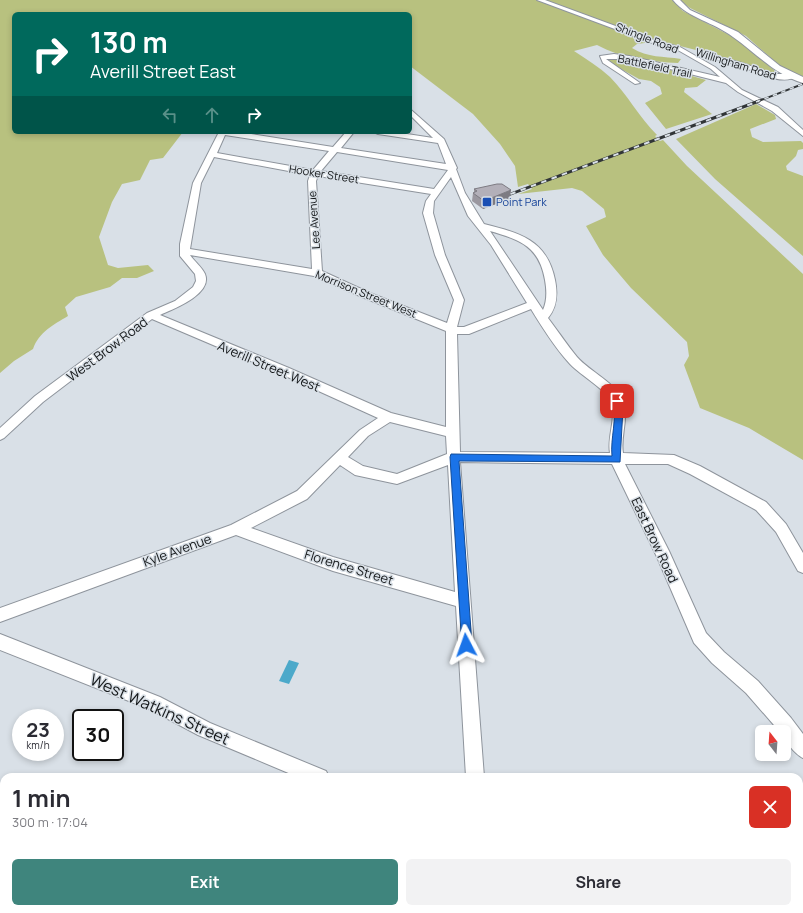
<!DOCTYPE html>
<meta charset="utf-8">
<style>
:root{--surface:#fff;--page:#f2f2f3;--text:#2b2b33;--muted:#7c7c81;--accent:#3f857d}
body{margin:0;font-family:Manrope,sans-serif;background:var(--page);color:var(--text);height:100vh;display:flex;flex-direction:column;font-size:15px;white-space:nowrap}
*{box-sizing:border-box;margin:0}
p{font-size:13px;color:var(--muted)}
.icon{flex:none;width:22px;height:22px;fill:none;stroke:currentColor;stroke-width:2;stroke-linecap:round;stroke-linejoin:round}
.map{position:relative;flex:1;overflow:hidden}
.drawer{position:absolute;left:0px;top:773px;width:803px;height:140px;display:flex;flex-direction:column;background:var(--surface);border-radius:12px 12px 0 0;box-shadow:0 2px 6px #0003}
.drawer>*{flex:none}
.hud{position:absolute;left:12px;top:12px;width:400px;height:122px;border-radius:6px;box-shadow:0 2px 6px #0003;background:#00695c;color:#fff;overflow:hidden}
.needle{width:26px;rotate:343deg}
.buttons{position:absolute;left:755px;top:725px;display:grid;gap:8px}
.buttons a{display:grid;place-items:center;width:36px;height:36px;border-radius:6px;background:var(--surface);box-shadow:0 2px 6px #0003;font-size:20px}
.speed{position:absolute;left:12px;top:709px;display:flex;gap:8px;font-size:20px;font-weight:700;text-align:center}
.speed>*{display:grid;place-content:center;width:52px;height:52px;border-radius:50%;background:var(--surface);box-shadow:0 2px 6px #0003;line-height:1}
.speed small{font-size:10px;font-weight:400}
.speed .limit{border:2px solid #111;border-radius:6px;background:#fff;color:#111}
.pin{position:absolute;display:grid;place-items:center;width:34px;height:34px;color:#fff;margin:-17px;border-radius:8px;box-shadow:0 2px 6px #0006}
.me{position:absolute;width:44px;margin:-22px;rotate:356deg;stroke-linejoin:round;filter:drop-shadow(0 0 3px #0008)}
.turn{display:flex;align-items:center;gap:14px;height:84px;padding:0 12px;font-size:18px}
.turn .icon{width:52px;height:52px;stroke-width:2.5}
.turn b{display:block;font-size:28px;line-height:34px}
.lanes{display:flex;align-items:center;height:38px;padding:0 12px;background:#0003;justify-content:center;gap:20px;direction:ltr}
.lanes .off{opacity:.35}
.round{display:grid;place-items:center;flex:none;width:42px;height:42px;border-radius:6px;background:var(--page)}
.head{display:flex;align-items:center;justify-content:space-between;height:68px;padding:0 12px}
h1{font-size:24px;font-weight:700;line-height:30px}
.button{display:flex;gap:8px;margin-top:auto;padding:8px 12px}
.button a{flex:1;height:46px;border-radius:6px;background:var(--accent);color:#fff;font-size:16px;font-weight:700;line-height:46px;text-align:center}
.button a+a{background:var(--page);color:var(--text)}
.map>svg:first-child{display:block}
.green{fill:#b8c17f}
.water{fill:#4ca9ca}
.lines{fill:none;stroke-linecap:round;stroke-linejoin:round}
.minor-casing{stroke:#8e949c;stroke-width:2}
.major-casing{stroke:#8e949c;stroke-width:2}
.minor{fill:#fff;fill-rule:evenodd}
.major{fill:#fff;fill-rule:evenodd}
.rail-far1-casing{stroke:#313537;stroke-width:2}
.rail-casing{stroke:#313537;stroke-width:3}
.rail-far1{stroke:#d9e0e7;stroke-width:1.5;stroke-dasharray:4.5;stroke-linecap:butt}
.rail{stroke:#d9e0e7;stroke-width:2;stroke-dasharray:5.5;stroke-linecap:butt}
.wall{fill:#9a979f}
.shaded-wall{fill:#7d7b82}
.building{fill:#b3b0b9;stroke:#7d7b82}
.route{fill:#1a73e8;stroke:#114b97}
.transit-dot{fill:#1a4fb4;stroke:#d9e0e7;stroke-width:1.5}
.labels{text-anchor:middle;stroke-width:3;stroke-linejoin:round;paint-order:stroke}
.far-street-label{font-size:11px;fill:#141719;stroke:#d9e0e7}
.far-transit-label{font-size:11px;fill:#164399;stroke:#d9e0e7;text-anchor:start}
.street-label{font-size:13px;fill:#141719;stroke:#d9e0e7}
.near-street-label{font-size:16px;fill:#141719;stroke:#d9e0e7}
</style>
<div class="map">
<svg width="803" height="913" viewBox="0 0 803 913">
<rect width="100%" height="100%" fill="#d9e0e7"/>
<g class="green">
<path d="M0,0H672L683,11L737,39L780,75L778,76L716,58L696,50L660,41L637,44L632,48C648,58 663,56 681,59L678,63C651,62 621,58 597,45L574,51C586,59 599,67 610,77C627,94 639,117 657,135L655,136L660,141L663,140L687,166L803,274V460L749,428L700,408L684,365L689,356L687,342L631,288L603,255L586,226L606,217L604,209L582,191L572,188L518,194L532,189L528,184L518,187L515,166L500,144L473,114L410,66V14H14V132H183L163,158L150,160L140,180L122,184L112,202L99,237L108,265L118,268L148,265L154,271L137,278H122L110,287L76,297L65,307L68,316C53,325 39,332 33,349L14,361L0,373Z"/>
<path d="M680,0H803V77L780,66L746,36L690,8Z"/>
<path d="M610,59L646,63L706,80L697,87L685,88L684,92L712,114L666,129L645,103L662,94L660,87L651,81L639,79L612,64L609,61Z"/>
<path d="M756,104L775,115L776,119L750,129L752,137L763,142L801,141L803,143V149L798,150L796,156L786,166L787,170L803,176V256L715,179L676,139Z"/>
</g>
<path class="water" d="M289,660L299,663L289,684L279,681Z"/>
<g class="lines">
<defs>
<g id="minor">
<path d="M537,0H545L659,42L680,47L715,67L742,90L778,107L803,130V136L772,111L738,92L726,83L646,63L629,59H606L640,83L635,84L603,63L600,56L614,54L629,56L720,77L711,69L676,49L655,44Z"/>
<path d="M700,52L742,63L773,74H794L797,76C782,87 753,70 738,65C724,61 711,59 698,55V53Z"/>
<path d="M410,109L444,139L457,168L456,169L465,193L484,224C520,233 547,240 555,280C558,295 557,307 548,318C558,331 567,345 577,357C590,372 617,383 623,402C629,418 620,437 623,453L674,455L700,466L766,502L786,524L803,553V573L798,571L776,532L756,510L690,474L668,464H625L669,551L706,633L724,652L758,681L791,718L803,734V758C795,754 784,741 784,732H780L746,693L712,663L694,643L657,557L612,464L460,462L484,777H466L456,606L333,571L236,535L0,622V608L231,525L297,491L360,430L378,418L281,374L152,319L43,402L4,438L0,440V428L35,396L147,313L175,301L193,287L196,281L195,274L180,256V244L193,183L219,132H238L333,147L346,132H354L341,148L446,164L438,143L378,134L374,132H394L433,138L410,115ZM225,135L329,151L313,170L217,153ZM337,152L448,170L434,189L321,171ZM214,157L310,175L308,181L312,269L190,249L201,183ZM318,176L431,194L426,201L423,213L435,255L454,300L447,323L370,293L322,271L316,181ZM451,177L468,216L491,245L527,303L464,327H457L464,300L445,255L433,213L434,201ZM490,231C520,240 539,246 545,280C547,291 547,301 543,310ZM190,255L314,276L362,297L446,331V427L391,413L289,368L160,315C174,309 213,294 205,274C202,267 194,261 190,255ZM531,309C542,327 555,348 570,364C581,376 607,389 612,404C616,419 607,438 610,453L460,452L457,334H469ZM390,422L446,436L447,454L397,474L363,466L348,457L368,436ZM340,465L355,475L397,484L448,465L455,592L333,557L251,528L307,499Z"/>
<path d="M0,634L160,697L210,723L326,771L329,777H298L198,735L149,709L0,650Z"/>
<path d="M460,909H480L479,913H459Z"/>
</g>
<path id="major" d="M673,0H680L690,10L738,32L780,66L803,77V83C775,75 756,53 733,37C714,22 689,19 673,0Z"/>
</defs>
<use href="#minor" class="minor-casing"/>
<use href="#major" class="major-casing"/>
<use href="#minor" class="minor"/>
<use href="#major" class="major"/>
<defs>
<path id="rail-far1" d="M756,102L803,84"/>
<path id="rail" d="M500,198L759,101"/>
</defs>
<use href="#rail-far1" class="rail-far1-casing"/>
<use href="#rail" class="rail-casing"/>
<use href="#rail-far1" class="rail-far1"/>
<use href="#rail" class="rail"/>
</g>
<path class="wall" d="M474,189L511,190L509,199L483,209L472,201L473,193L474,192Z"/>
<path class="shaded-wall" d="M511,190L509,199L483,209L484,201Z"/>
<path class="building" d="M497,184H502L511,190L484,201L473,193L477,191L474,189Z"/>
<path class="route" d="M617,398L620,399L623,408L620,462L459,461L472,645L470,649L466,650L462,649L450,457L451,454L612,456C610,438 618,418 612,401Z"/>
<rect class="transit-dot" x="482" y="197" width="10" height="10" rx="2"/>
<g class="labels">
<g class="far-street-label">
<text transform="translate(647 38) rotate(21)" y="4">Shingle Road</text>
<text transform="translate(736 64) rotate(17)" y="4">Willingham Road</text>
<text transform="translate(655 66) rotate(12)" y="4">Battlefield Trail</text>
<text transform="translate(324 174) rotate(9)" y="4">Hooker Street</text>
<text transform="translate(314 220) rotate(-94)" y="4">Lee Avenue</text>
<text transform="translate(366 294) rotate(22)" y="4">Morrison Street West</text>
</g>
<g class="far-transit-label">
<text x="496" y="206">Point Park</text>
</g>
<g class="street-label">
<text transform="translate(107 349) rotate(-37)" y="5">West Brow Road</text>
<text transform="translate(269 366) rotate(23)" y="5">Averill Street West</text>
<text transform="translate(655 540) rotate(65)" y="5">East Brow Road</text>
<text transform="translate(177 550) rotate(-20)" y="5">Kyle Avenue</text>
<text transform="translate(349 567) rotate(17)" y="5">Florence Street</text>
</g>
<g class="near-street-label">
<text transform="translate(160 709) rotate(24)" y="6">West Watkins Street</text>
</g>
</g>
</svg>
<div class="buttons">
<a><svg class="needle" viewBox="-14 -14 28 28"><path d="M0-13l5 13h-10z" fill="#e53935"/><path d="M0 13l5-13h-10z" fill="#7c7c81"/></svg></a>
</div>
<div class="speed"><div>23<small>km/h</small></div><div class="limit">30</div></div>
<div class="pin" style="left:617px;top:401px;background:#d93025"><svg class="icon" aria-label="arrive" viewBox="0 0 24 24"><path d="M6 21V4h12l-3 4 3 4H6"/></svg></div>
<svg class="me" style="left:466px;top:645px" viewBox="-20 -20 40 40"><path d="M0-17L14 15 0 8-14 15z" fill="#1a73e8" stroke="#fff" stroke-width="4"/></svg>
<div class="hud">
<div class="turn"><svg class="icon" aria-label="right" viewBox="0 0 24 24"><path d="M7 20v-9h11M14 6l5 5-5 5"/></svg><div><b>130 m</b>Averill Street East</div></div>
<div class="lanes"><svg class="icon off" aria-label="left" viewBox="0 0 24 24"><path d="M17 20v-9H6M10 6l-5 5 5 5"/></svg><svg class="icon off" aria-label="ahead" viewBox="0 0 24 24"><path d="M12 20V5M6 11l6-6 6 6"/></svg><svg class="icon" aria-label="right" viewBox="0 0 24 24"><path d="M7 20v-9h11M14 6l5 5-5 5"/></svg></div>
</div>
<section class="drawer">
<div class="head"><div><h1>1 min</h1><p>300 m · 17:04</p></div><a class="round" style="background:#d93025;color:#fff"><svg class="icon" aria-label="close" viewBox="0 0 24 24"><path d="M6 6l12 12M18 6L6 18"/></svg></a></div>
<div class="button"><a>Exit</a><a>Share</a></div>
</section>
</div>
